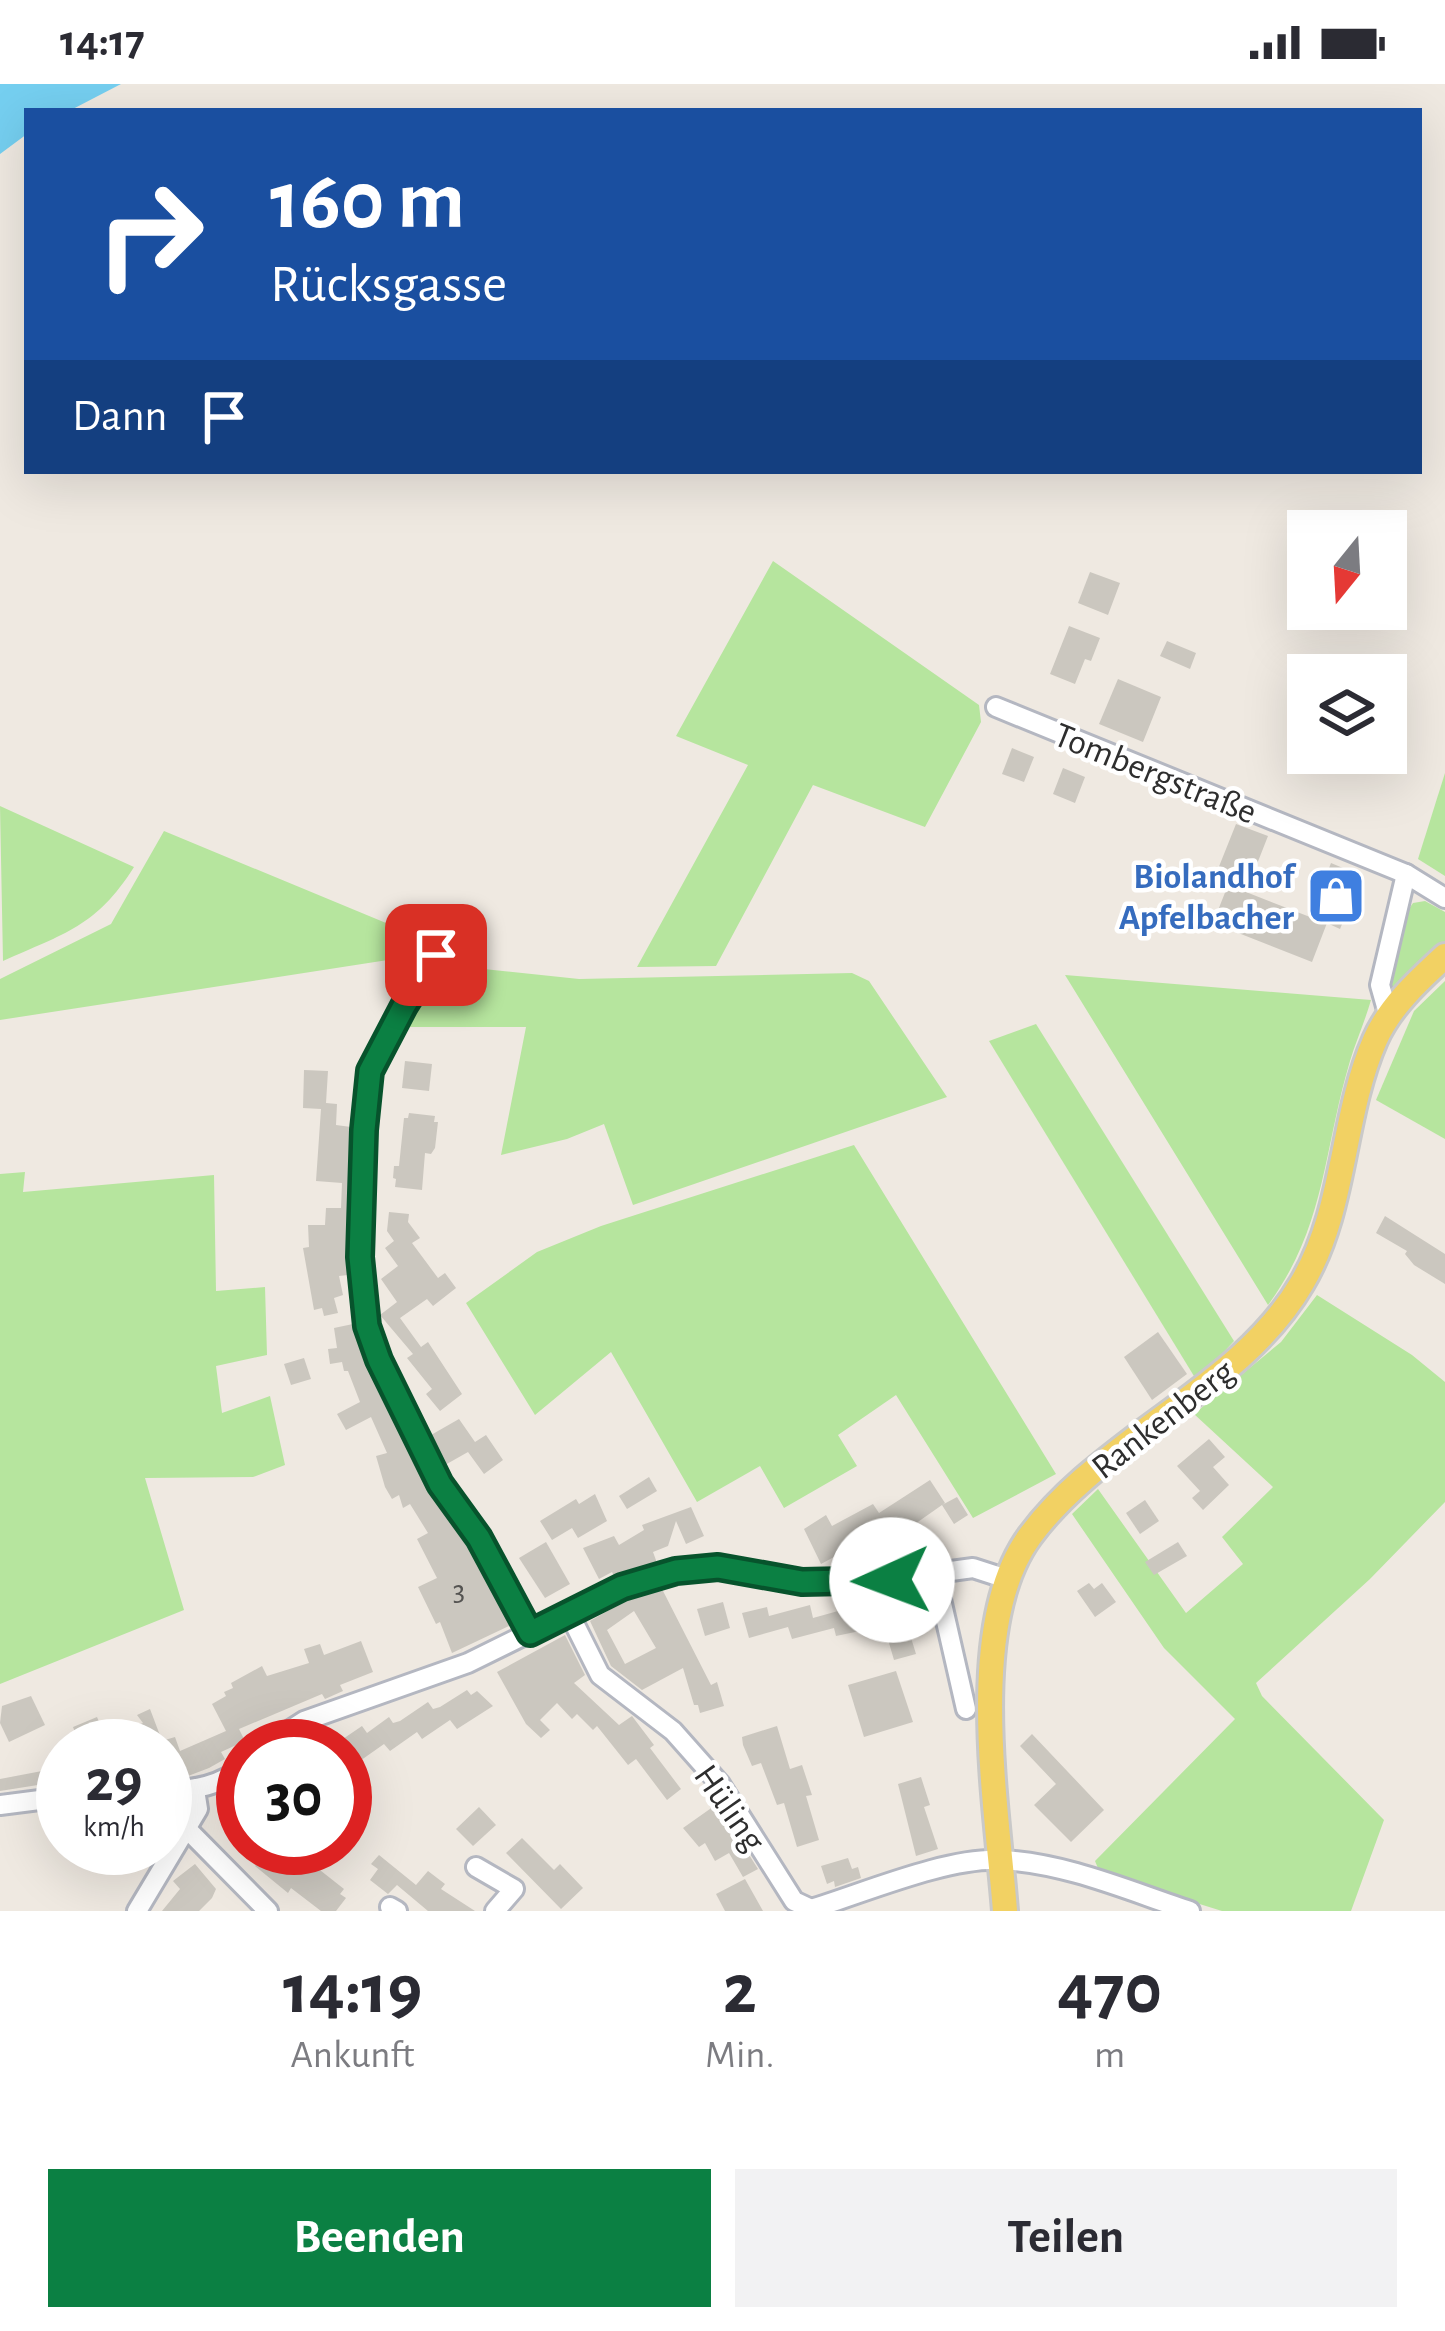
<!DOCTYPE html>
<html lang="de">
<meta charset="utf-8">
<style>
:root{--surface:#fff;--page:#f2f2f3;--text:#2b2b33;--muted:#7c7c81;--accent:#0b8043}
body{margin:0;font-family:"Alegreya Sans",sans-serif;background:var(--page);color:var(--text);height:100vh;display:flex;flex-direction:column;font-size:45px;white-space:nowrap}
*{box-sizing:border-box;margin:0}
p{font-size:39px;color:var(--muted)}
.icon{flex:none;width:66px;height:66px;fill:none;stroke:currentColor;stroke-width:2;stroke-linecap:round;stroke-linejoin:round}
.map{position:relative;height:1827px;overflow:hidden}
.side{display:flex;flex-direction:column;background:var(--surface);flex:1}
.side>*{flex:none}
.guide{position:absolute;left:24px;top:24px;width:1398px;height:366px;border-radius:0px;box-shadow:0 12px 48px #0002;background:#1a4fa0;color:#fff;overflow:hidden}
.needle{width:78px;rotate:198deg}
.buttons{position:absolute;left:1287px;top:426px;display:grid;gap:24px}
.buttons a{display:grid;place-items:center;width:120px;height:120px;border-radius:0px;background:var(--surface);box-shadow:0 12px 48px #0002;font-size:60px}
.speed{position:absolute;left:36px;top:1635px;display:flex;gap:24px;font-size:60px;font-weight:700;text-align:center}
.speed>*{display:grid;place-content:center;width:156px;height:156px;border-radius:50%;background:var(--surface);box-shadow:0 12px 48px #0002;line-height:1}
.speed small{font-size:30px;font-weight:400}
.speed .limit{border:18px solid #d22;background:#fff;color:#111}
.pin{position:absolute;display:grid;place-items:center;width:102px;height:102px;color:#fff;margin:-51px;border-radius:24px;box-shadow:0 6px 18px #0006}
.me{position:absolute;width:132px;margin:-66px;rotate:268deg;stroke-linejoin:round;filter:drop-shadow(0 0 9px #0008)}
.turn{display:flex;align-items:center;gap:42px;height:252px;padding:0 48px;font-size:54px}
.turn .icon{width:156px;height:156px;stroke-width:2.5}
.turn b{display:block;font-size:84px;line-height:102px}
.then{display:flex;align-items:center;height:114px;padding:0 48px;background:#0003;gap:24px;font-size:45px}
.eta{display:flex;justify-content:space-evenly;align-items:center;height:204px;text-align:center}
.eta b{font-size:72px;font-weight:600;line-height:84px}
.action{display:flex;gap:24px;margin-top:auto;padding:24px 48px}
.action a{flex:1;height:138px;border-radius:0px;background:var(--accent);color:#fff;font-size:48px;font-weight:600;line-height:138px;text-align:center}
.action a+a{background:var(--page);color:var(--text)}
.status{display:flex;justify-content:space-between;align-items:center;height:84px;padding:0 60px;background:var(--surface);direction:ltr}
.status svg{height:33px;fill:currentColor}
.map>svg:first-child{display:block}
.green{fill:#b6e59e}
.water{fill:#75cff0}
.building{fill:#cbc7bf;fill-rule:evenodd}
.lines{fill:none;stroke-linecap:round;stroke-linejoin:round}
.minor-casing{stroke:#b4b7c1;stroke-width:24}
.major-casing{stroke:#c9c9c9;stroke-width:30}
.minor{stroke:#fff;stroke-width:18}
.major{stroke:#f2d163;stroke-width:24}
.route-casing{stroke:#07532c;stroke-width:30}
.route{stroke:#0b8043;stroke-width:21}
.labels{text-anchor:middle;stroke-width:9;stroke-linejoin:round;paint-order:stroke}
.number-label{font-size:30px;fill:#555452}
.street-label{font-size:36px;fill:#2e2e2e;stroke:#fff}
.shop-label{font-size:36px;font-weight:bold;fill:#366cbe;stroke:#fff;text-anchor:end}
</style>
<div class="status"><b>14:17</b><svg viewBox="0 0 49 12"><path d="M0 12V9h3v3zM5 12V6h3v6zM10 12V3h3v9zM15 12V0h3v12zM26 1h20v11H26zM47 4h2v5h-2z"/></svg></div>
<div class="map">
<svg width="1445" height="1827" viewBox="0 0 1445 1827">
<rect width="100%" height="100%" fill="#efe9e1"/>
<g class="green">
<path d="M773,477L979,621L981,638L925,743L813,701L716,882L637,883L748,681L676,652Z"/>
<path d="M1445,689V792L1418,775Z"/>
<path d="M0,722L134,783C96,843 65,849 3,877Z"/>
<path d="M164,747L427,856L420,871L0,936V895L111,840Z"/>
<path d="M1425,817L1445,828V860L1396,909L1390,910L1402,835L1413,819Z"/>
<path d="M436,880L579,895L852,889L869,897L947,1013L633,1121L604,1040L567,1055L501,1071L526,943H408Z"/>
<path d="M1065,891L1371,916C1365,937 1356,957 1350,977C1323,1067 1326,1142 1268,1221Z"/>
<path d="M1445,897V1055L1376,1016L1414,927Z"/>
<path d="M1036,940L1234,1257L1197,1297L989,957Z"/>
<path d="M854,1061L1056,1390L973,1434L896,1311L838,1351L857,1382L784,1424L760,1382L697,1418L611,1268L535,1331L466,1219L537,1168L601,1142Z"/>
<path d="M25,1088L23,1108L214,1091L216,1207L265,1203L267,1271L216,1282L222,1329L270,1312L285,1381L253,1393L145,1394L184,1526L0,1600V1090Z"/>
<path d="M1317,1211L1412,1271L1445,1298V1418L1370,1495L1256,1599L1262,1612L1384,1736L1351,1827H1222L1100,1789L1095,1777L1235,1635L1164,1564L1072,1430L1098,1405L1186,1529L1243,1480L1222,1453L1273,1403L1194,1330L1281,1258Z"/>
</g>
<path class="water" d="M0,0H121L69,27H27V50L0,70Z"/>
<g class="building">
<path d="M1090,488L1120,499L1108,531L1078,519Z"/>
<path d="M1069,542L1100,554L1091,577L1085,575L1075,600L1050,590Z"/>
<path d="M1167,557L1196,569L1190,585L1160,572Z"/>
<path d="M1118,595L1161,613L1143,658L1099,640Z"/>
<path d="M1012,664L1034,673L1024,698L1002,690Z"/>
<path d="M1063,684L1085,693L1075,719L1053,710Z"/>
<path d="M1236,740L1268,752L1246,808L1310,833L1331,779L1362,792L1340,845L1327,839L1312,878L1213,839L1228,801L1214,795Z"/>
<path d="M405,977L432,980L429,1007L402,1004Z"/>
<path d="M304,986L328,987L326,1019L337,1020L336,1041L351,1043L348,1191L339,1192L343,1211L334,1214L338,1229L324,1232L322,1224L314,1226L303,1164L309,1163L308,1141H325L326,1124H341L342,1099L316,1097L321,1025L303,1024Z"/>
<path d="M409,1029L435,1032L434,1038H438L435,1064L431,1070L425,1069L422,1106L395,1103L396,1095L393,1094L394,1082H399L404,1034H408Z"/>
<path d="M389,1128L409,1130L408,1138L420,1154L412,1159L438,1194L445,1189L456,1204L433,1222L427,1215L400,1234L421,1263L428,1258L462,1310L440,1327L426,1310L432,1305L407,1274L413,1270L380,1231L397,1218L381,1195L398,1182L385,1164L394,1157L387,1147Z"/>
<path d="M1385,1132L1445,1170V1200L1414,1181L1405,1170L1407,1167L1376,1149Z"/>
<path d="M353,1240L367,1283L427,1405L468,1460L511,1541L452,1569L440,1538L436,1540L418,1503L437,1494L417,1455L428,1449L410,1420L403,1424L399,1411L392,1415L385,1403L376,1372L387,1369L371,1333L346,1346L337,1330L360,1318L348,1287H344L342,1278L330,1280L328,1265L337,1264L334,1244Z"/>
<path d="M1158,1248L1187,1290L1152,1316L1124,1273Z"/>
<path d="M304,1274L311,1295L291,1301L284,1280Z"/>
<path d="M459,1335L475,1358L486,1351L503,1376L484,1390L468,1368L445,1381L431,1351Z"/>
<path d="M1209,1355L1225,1373L1213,1383L1229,1401L1203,1426L1192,1414L1200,1407L1177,1382Z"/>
<path d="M649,1393L657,1407L627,1425L619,1412Z"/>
<path d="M930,1396L945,1419L942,1421L957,1413L968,1431L954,1440L942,1421L895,1454L903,1476L881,1482L878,1471L852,1480L845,1467L821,1480L804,1445L826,1431L832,1442L873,1420L879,1429Z"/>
<path d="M595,1410L607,1437L578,1454L572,1444L552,1456L540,1437L576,1415L579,1420Z"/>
<path d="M1145,1416L1159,1437L1140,1450L1126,1429Z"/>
<path d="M691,1423L704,1452L686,1460L676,1437L668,1462L653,1468L657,1479L614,1492L612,1488L599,1495L583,1464L614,1452L619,1461L644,1446L642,1441Z"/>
<path d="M546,1458L570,1500L545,1514L519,1474Z"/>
<path d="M1178,1458L1187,1472L1154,1491L1145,1478Z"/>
<path d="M1089,1499L1094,1505L1102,1499L1116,1518L1095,1533L1077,1507Z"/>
<path d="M662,1505L711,1601L717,1598L724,1622L700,1629L698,1621H694L683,1584L642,1606L611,1582L590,1537L627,1516ZM634,1527L656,1564L625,1580L607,1546Z"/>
<path d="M917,1505L924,1518L921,1525L905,1534L916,1570L894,1576L884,1542L836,1552L834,1544L792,1555L788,1543L749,1554L742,1529L767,1523L769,1532L810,1521L813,1534Z"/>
<path d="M723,1518L730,1544L705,1552L697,1525Z"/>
<path d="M565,1551L585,1591L574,1599L619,1641L632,1632L654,1661L650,1664L681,1705L667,1716L636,1675L628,1681L597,1642L593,1646L577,1630L572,1635L557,1619L540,1636L550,1646L541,1654L526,1640L497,1588Z"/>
<path d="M361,1557L373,1588L340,1601L343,1607L325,1615L322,1610L239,1645L245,1657L221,1668L225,1675L209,1684L188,1692L184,1681L165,1688V1656L175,1653L180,1667L226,1647L212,1620L226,1612L224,1608L233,1604L231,1599L262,1582L267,1592L309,1579L304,1565L320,1560L324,1571Z"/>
<path d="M896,1587L913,1638L864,1653L848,1601Z"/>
<path d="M467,1606L471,1611L477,1607L493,1622L457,1645L450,1636L422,1655L417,1648L390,1667L384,1660L357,1679L340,1657L362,1642L367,1649L389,1633L393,1639L400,1637L428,1618L433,1625L440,1623Z"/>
<path d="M31,1612L45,1641L9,1658L0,1639L2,1622Z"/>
<path d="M150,1625L164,1662H80L73,1643L97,1633L106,1654L143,1639L137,1631Z"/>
<path d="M777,1642L790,1685L802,1681L812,1711L806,1712L819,1756L797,1763L784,1719L777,1721L761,1679L752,1682L743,1661L742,1653Z"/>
<path d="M1032,1650L1104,1726L1071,1758L1034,1721L1056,1700L1020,1662Z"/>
<path d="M63,1683V1697L0,1707V1695Z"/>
<path d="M921,1693L930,1721L924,1723L938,1765L916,1772L898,1700Z"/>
<path d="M717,1720L758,1785L743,1793L729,1769L715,1777L705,1759L699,1763L683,1744Z"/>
<path d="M479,1723L496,1741L473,1762L456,1745Z"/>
<path d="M522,1754L554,1786L560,1780L583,1804L561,1825L506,1769Z"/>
<path d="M270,1764H283L308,1783L311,1779L344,1805L340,1810L346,1814L336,1827H321L291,1804L288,1809L255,1782Z"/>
<path d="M379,1771L416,1801L428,1787L445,1800L441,1805L475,1827H428L397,1801L388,1810L370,1796L378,1785L371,1780Z"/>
<path d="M848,1774L852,1785L858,1783L861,1794L835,1803L834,1797L827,1800L821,1782Z"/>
<path d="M195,1780L216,1805L212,1814L199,1827H162L180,1805L173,1797Z"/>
<path d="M745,1795L763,1827H725L716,1810Z"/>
</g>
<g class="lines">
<defs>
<g id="minor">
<path d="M996,623L1406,790L1445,814"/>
<path d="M437,871L404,922L371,987L364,1046L360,1173L367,1242L379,1277L439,1399L479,1453L530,1549"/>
<path d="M1389,933L1380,901L1406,790"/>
<path d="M935,1489L966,1625"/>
<path d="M569,1529L600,1591L673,1647L720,1700L794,1817L811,1825C864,1809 947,1773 1001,1776C1066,1779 1129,1807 1190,1827"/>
<path d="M265,1662L304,1637L468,1579L622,1503L677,1487L718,1483L802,1498L863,1499L973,1484L1007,1495"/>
<path d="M165,1707C193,1706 222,1702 243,1682"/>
<path d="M0,1721L63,1713"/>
<path d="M188,1746L268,1827"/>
<path d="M476,1783L514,1805L495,1827"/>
<path d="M390,1823L397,1827"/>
<path d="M137,1827L198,1725L195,1706"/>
</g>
<path id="major" d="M1005,1827C997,1722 965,1540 1030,1452C1061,1410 1102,1379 1143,1348C1201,1305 1265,1263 1302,1199C1346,1125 1341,1034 1375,956C1390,922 1419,896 1445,872"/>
</defs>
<use href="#minor" class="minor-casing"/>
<use href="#major" class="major-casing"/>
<use href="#minor" class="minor"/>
<use href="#major" class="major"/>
</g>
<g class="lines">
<defs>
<path id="route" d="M436,871L404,922L370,987L364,1046L360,1173L367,1242L379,1276L440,1400L479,1454L530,1549L622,1503L676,1487L718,1483L802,1498L892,1496"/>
</defs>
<use href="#route" class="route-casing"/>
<use href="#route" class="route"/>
</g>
<defs>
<symbol id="shop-square" viewBox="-11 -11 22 22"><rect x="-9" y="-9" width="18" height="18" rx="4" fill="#3f7fe0" stroke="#fff"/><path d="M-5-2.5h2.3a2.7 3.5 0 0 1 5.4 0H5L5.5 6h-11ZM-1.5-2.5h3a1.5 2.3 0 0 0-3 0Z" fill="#fff"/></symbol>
</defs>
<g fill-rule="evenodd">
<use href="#shop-square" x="1303" y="779" width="66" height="66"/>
</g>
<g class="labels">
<g class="number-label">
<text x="459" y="1516">3</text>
</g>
<g class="street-label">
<text transform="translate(1156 688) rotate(22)" y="13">Tombergstraße</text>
<text transform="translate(1162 1334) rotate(-38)" y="13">Rankenberg</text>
<text transform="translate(731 1723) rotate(55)" y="13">Hüling</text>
</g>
<g class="shop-label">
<text x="1294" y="804">Biolandhof<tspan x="1294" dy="41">Apfelbacher</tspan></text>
</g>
</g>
</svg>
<div class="buttons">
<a><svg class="needle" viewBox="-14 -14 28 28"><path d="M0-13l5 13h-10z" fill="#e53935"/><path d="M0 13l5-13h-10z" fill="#7c7c81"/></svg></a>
<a><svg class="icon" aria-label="layers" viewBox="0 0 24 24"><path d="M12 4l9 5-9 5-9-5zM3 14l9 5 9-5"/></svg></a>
</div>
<div class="speed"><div>29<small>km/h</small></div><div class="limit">30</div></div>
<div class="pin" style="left:436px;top:871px;background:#d93025"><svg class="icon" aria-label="arrive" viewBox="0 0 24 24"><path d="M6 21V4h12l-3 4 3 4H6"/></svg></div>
<svg class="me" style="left:892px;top:1496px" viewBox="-20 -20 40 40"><circle r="19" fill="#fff"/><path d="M0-13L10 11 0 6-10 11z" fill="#0b8043"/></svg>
<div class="guide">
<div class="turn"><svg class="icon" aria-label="right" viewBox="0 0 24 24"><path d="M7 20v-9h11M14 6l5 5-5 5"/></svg><div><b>160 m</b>Rücksgasse</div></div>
<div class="then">Dann<svg class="icon" aria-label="arrive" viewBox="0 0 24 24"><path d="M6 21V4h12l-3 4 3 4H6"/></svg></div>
</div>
</div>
<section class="side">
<div class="eta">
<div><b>14:19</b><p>Ankunft</p></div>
<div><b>2</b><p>Min.</p></div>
<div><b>470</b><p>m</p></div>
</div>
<div class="action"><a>Beenden</a><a>Teilen</a></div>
</section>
